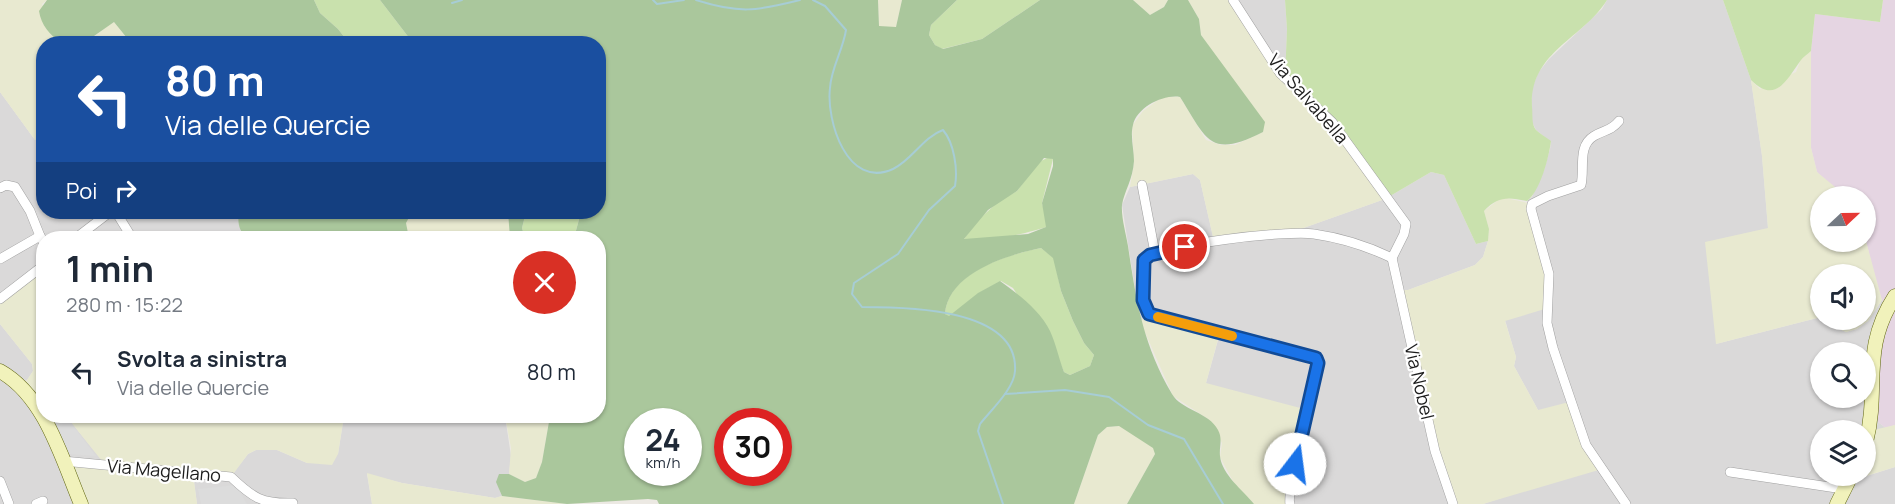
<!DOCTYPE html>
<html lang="it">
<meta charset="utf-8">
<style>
:root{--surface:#fff;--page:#f2f2f3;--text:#1f2937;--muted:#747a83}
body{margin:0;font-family:Manrope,sans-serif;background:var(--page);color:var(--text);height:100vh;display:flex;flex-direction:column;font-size:22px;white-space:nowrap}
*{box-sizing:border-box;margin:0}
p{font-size:20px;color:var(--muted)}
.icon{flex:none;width:33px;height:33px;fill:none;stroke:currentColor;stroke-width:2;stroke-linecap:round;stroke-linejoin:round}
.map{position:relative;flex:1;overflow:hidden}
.sheet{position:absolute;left:36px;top:231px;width:570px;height:192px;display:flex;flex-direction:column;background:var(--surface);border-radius:24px;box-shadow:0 2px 4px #0004}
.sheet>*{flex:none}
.top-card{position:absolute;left:36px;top:36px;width:570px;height:183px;border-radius:24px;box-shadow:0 2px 4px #0004;background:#1a4fa0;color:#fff;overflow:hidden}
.needle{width:39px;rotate:68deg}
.fabs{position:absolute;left:1810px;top:186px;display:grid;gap:12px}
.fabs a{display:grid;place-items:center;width:66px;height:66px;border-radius:50%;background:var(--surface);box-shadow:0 2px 4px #0004;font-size:30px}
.speed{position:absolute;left:624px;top:408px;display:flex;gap:12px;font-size:30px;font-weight:700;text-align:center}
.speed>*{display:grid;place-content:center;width:78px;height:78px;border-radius:50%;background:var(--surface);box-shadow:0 2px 4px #0004;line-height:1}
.speed small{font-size:15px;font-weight:400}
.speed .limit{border:9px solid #d22;background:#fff;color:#111}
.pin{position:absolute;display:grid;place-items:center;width:51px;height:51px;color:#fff;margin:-26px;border:3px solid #fff;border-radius:50%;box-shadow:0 2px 6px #0007}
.me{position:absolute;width:66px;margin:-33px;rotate:15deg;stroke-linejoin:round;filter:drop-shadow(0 0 4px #0008)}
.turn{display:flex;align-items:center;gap:21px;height:126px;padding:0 30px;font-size:27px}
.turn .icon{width:78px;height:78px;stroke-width:2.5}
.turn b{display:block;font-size:42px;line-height:51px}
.then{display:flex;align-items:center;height:57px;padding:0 30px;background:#0003;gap:12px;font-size:22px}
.round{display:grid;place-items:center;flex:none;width:63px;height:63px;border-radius:32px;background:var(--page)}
.head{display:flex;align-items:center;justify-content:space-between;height:102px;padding:0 30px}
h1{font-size:36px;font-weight:700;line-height:45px}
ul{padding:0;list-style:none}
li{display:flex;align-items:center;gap:18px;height:78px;padding:0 30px}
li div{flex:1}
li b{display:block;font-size:22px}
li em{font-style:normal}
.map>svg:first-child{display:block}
.residential{fill:#dad9d9;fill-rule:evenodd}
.industrial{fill:#e5d5e2}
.farmland{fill:#e8e9d0}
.grass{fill:#c9e1ad}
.forest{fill:#aac79c;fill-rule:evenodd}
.parking{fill:#dcdcdc}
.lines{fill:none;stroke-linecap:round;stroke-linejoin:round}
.stream{stroke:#a7cdd5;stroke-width:2}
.street-casing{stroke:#a0a0a0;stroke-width:10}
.secondary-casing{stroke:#606610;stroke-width:15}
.street{stroke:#fff;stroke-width:9}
.secondary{stroke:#f1f2bb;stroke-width:14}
.route-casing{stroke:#114b97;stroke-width:15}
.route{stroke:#1a73e8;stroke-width:10}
.slow{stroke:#f59e0b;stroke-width:10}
.labels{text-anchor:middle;stroke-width:4.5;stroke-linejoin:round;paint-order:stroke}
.street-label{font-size:18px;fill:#1c1c1c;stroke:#fff}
</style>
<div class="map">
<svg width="1895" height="504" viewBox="0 0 1895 504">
<rect width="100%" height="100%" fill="#ece9e3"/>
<g class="residential">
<path d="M1233,0H1285L1287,29L1285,77Z"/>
<path d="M1607,0H1723L1751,80L1762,156L1768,228L1716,344L1821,317V320H1833L1837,328L1846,332L1857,329L1868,321L1882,300L1887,309L1886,334L1882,344L1878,422L1886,428L1869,431L1821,430V476H1851L1848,482L1895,467V504H1483L1528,489L1538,410L1514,366L1516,357L1505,320L1532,204L1527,201L1532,197L1544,170L1550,149L1551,142L1536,130L1532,122L1531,91L1538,73L1549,59L1602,9ZM1821,352H1866V398H1821Z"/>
<path d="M0,92L35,140L43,134L44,212H244L239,214L241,234L246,238H44L43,265L0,299Z"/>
<path d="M1431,172L1444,175L1476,244L1488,241L1483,257L1475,265L1408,290H1398L1453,504H1290L1206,383L1220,333L1149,314L1140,321L1122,205L1130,187L1193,174L1200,180L1213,237L1295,231L1385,199Z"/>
<path d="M0,324L32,364L33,371L27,380L20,384L36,406L43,402L44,416H66L107,466L81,504H0Z"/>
<path d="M344,416H505L511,456L509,474H499V489L502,496L495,498L402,483L367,474L372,504H197L193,474L230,477L248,454L256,450H277L307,463L338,454Z"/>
</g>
<path class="industrial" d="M1883,0H1895V425L1886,428L1878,422V392L1882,344L1886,334L1887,309L1879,294L1866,241V196H1846L1826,182L1817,172L1811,148V51L1815,14L1880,22Z"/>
<g class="farmland">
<path d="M0,0H47L42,4L54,37L61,43L44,44L43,134L35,140L0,92Z"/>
<path d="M878,0H902L896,27H879Z"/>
<path d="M1133,0H1168L1164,7L1150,15Z"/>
<path d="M1188,0H1233L1280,73L1332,122L1385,199L1295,231L1213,237L1200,180L1193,174L1130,187L1134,163L1132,126L1143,111L1162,97H1180L1206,140L1221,145H1235L1263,132L1201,35L1199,19Z"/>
<path d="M114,22L131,43L84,44L109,25Z"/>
<path d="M1811,51V148L1817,172L1846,196H1821V242L1866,241L1882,300L1868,321L1857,329L1846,332L1837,328L1833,320H1866V274H1821V317L1716,344L1705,242L1768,228L1762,156L1751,80L1760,89L1796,72L1801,59Z"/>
<path d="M1502,197L1532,204L1549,274L1548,308L1505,321L1516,357L1514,366L1538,410L1573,401L1580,425L1602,469L1483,504H1453L1397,290H1408L1475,265L1483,257L1488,241L1489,229L1484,211Z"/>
<path d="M412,212H508L510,238H409L406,223Z"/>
<path d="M43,265V402L36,406L19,385L27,380L33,371L32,364L0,324V299Z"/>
<path d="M1149,314L1220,332L1206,383L1308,410L1290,504H1254L1235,485L1220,457L1222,443L1208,419L1173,396L1140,321Z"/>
<path d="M66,416H344L338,454L332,465L307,463L277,450H256L248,454L231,477L193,474L197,504H81L63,461L106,466Z"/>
<path d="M505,416H550L542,462L536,478L531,480L525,482L509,474L511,448Z"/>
<path d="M1895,425V467L1847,482L1851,476H1866L1869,431Z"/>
<path d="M1120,426L1154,448L1155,454L1127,504H1074L1098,435L1107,427Z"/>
<path d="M367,473L402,483L495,498L502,496L567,504H372Z"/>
</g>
<g class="grass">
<path d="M314,0H380L413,43H349L338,29L320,13Z"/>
<path d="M957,0H1040L982,39L942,49L935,45L929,35L931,25Z"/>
<path d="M1285,0H1607C1583,39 1529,52 1532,107C1533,114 1531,124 1536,130C1540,134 1546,137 1551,141C1549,157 1540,192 1527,201C1508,197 1498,196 1484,211L1489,229L1488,241L1476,244L1444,175L1431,172L1385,199L1332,122L1285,77L1287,29Z"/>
<path d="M1723,0H1883L1880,22L1815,14L1811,51C1808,54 1803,57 1801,60C1787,79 1776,105 1751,80Z"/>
<path d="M1049,157L1053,159L1042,203L1048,225L1046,227C1030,233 978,244 964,239L977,221L998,202L1017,191L1039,162Z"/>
<path d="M526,212H581L574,238H525L522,228Z"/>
<path d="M1041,248L1054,258L1061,291L1073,321L1084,343L1094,355L1090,366L1070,375L1064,372L1058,358L1013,288L1001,281L979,293L949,317L945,314C948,272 1006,255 1041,248Z"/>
</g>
<g class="forest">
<path d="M47,0H314L320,13L338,29L349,43H131L114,22L84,43H61C50,35 41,25 39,11Z"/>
<path d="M380,0H878L879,26L896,27L902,0H957L931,25L929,35L935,45L943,49L982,39L1040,0H1133L1150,15L1164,7L1168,0H1188L1199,19L1201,35L1265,122L1263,132C1210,159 1207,140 1180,97C1164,94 1137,107 1133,125C1130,136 1134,150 1134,161C1133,179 1124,192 1122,205C1121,217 1126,234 1128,246C1136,300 1143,345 1172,394C1181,410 1209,412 1218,430C1223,439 1219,447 1220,456C1222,475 1243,490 1254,504H1127L1155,454L1153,448L1119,426L1107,427L1098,435L1074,504H659L657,500L648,499L567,504L502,496L496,482L499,474H509L525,482L536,478L542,462L550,416H598V238H574L581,212H598V44L413,43ZM1044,158L1053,159V166L1042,203L1046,227L1028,234L964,239L988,210L1017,191ZM1041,248L1053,258L1061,291L1073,321L1084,343L1094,355L1090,366L1070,375L1064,372C1059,359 1056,344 1050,331C1040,310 1018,294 1000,281L978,293L949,316L945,314C948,273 1007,255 1041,248ZM638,422H688V472H638ZM728,422H778V472H728Z"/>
<path d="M244,212H412L406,223L409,238H246C240,232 237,223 239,214Z"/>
<path d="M508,212H526L522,228L525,238H510Z"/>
</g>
<g class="parking">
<path d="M47,416H66L96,456L68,454Z"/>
<path d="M236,485L247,504H201L198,489Z"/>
</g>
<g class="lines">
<g class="stream">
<path d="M653,0L657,4L684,0"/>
<path d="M696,0C740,14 756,11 800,0"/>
<path d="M813,0L825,6L846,30C843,50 831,68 830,88C826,120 847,190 893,169C912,160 923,137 943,130C954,143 958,169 955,186L929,210L898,254L854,283L852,294L862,307C903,307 1019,307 1015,371C1014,389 991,410 980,424L978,431L1003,504"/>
<path d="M452,3L462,0"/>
<path d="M1005,394L1065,390L1109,397L1148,425L1184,439L1223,504"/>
</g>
<defs>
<g id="street">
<path d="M1233,0L1280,73L1332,122L1406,224L1404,234L1392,258"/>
<path d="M1619,121C1611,131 1604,130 1594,136C1577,146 1585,169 1581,185L1548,196L1532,204L1531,209L1549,274L1547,323L1553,348L1586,445L1626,504"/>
<path d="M1142,185L1155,253"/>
<path d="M0,188L6,185L15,187L30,211L40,236"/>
<path d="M116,212L132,238"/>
<path d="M76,238L110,212"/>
<path d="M1392,258L1435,451L1453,504"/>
<path d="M0,259L40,236L44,243"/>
<path d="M0,299L44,265"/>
<path d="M63,461L231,477C253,498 262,504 293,503"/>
<path d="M1730,472L1843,489"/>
<path d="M0,481L9,504"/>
<path d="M36,504L43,501"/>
<path d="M1290,504C1286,494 1313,382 1318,363L1316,358L1149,314L1143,300L1144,260C1161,244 1287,230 1314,234C1342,238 1367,246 1392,258"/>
</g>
<g id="secondary">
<path d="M0,371C45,396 62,459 81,504"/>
<path d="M1866,442C1880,388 1860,350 1895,296"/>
<path d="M1837,504L1851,476"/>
</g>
</defs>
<use href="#street" class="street-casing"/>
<use href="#secondary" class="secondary-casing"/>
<use href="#street" class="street"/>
<use href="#secondary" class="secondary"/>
</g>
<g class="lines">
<defs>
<path id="route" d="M1185,247L1150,255L1144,260L1143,300L1149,314L1316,358L1318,363L1295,464"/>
</defs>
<use href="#route" class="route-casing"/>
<use href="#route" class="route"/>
<path class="slow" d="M1158,317L1232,336"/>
</g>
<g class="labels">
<g class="street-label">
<text transform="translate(1308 99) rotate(49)" y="6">Via Salvabella</text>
<text transform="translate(1419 382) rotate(77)" y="6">Via Nobel</text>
<text transform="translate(164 471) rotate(5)" y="6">Via Magellano</text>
</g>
</g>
</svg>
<div class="fabs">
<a><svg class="needle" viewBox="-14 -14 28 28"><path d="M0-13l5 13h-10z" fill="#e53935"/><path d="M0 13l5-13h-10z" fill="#747a83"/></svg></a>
<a><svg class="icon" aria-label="sound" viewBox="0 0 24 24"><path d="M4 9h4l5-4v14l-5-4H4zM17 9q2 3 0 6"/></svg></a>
<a><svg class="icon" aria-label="search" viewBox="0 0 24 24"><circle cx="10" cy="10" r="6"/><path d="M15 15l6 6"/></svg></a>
<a><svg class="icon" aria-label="layers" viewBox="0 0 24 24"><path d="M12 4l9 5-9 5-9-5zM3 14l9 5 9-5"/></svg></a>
</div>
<div class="speed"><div>24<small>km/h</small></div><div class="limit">30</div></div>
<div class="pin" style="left:1185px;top:247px;background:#d93025"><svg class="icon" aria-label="arrive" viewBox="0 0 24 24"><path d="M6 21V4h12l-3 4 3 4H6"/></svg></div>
<svg class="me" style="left:1295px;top:464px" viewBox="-20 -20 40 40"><circle r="19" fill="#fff"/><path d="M0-13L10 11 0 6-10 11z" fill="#1a73e8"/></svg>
<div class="top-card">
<div class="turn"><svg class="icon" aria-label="left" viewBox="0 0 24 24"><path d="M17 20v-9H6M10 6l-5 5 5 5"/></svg><div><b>80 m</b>Via delle Quercie</div></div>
<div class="then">Poi<svg class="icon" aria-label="right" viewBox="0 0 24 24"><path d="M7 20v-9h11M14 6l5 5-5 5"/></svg></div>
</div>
<section class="sheet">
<div class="head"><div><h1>1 min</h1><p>280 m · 15:22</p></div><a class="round" style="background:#d93025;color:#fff"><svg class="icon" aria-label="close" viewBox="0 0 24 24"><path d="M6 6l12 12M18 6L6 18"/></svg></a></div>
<ul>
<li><svg class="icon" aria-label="left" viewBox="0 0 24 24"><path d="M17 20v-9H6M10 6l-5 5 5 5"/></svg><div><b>Svolta a sinistra</b><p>Via delle Quercie</p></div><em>80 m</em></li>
</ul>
</section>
</div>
